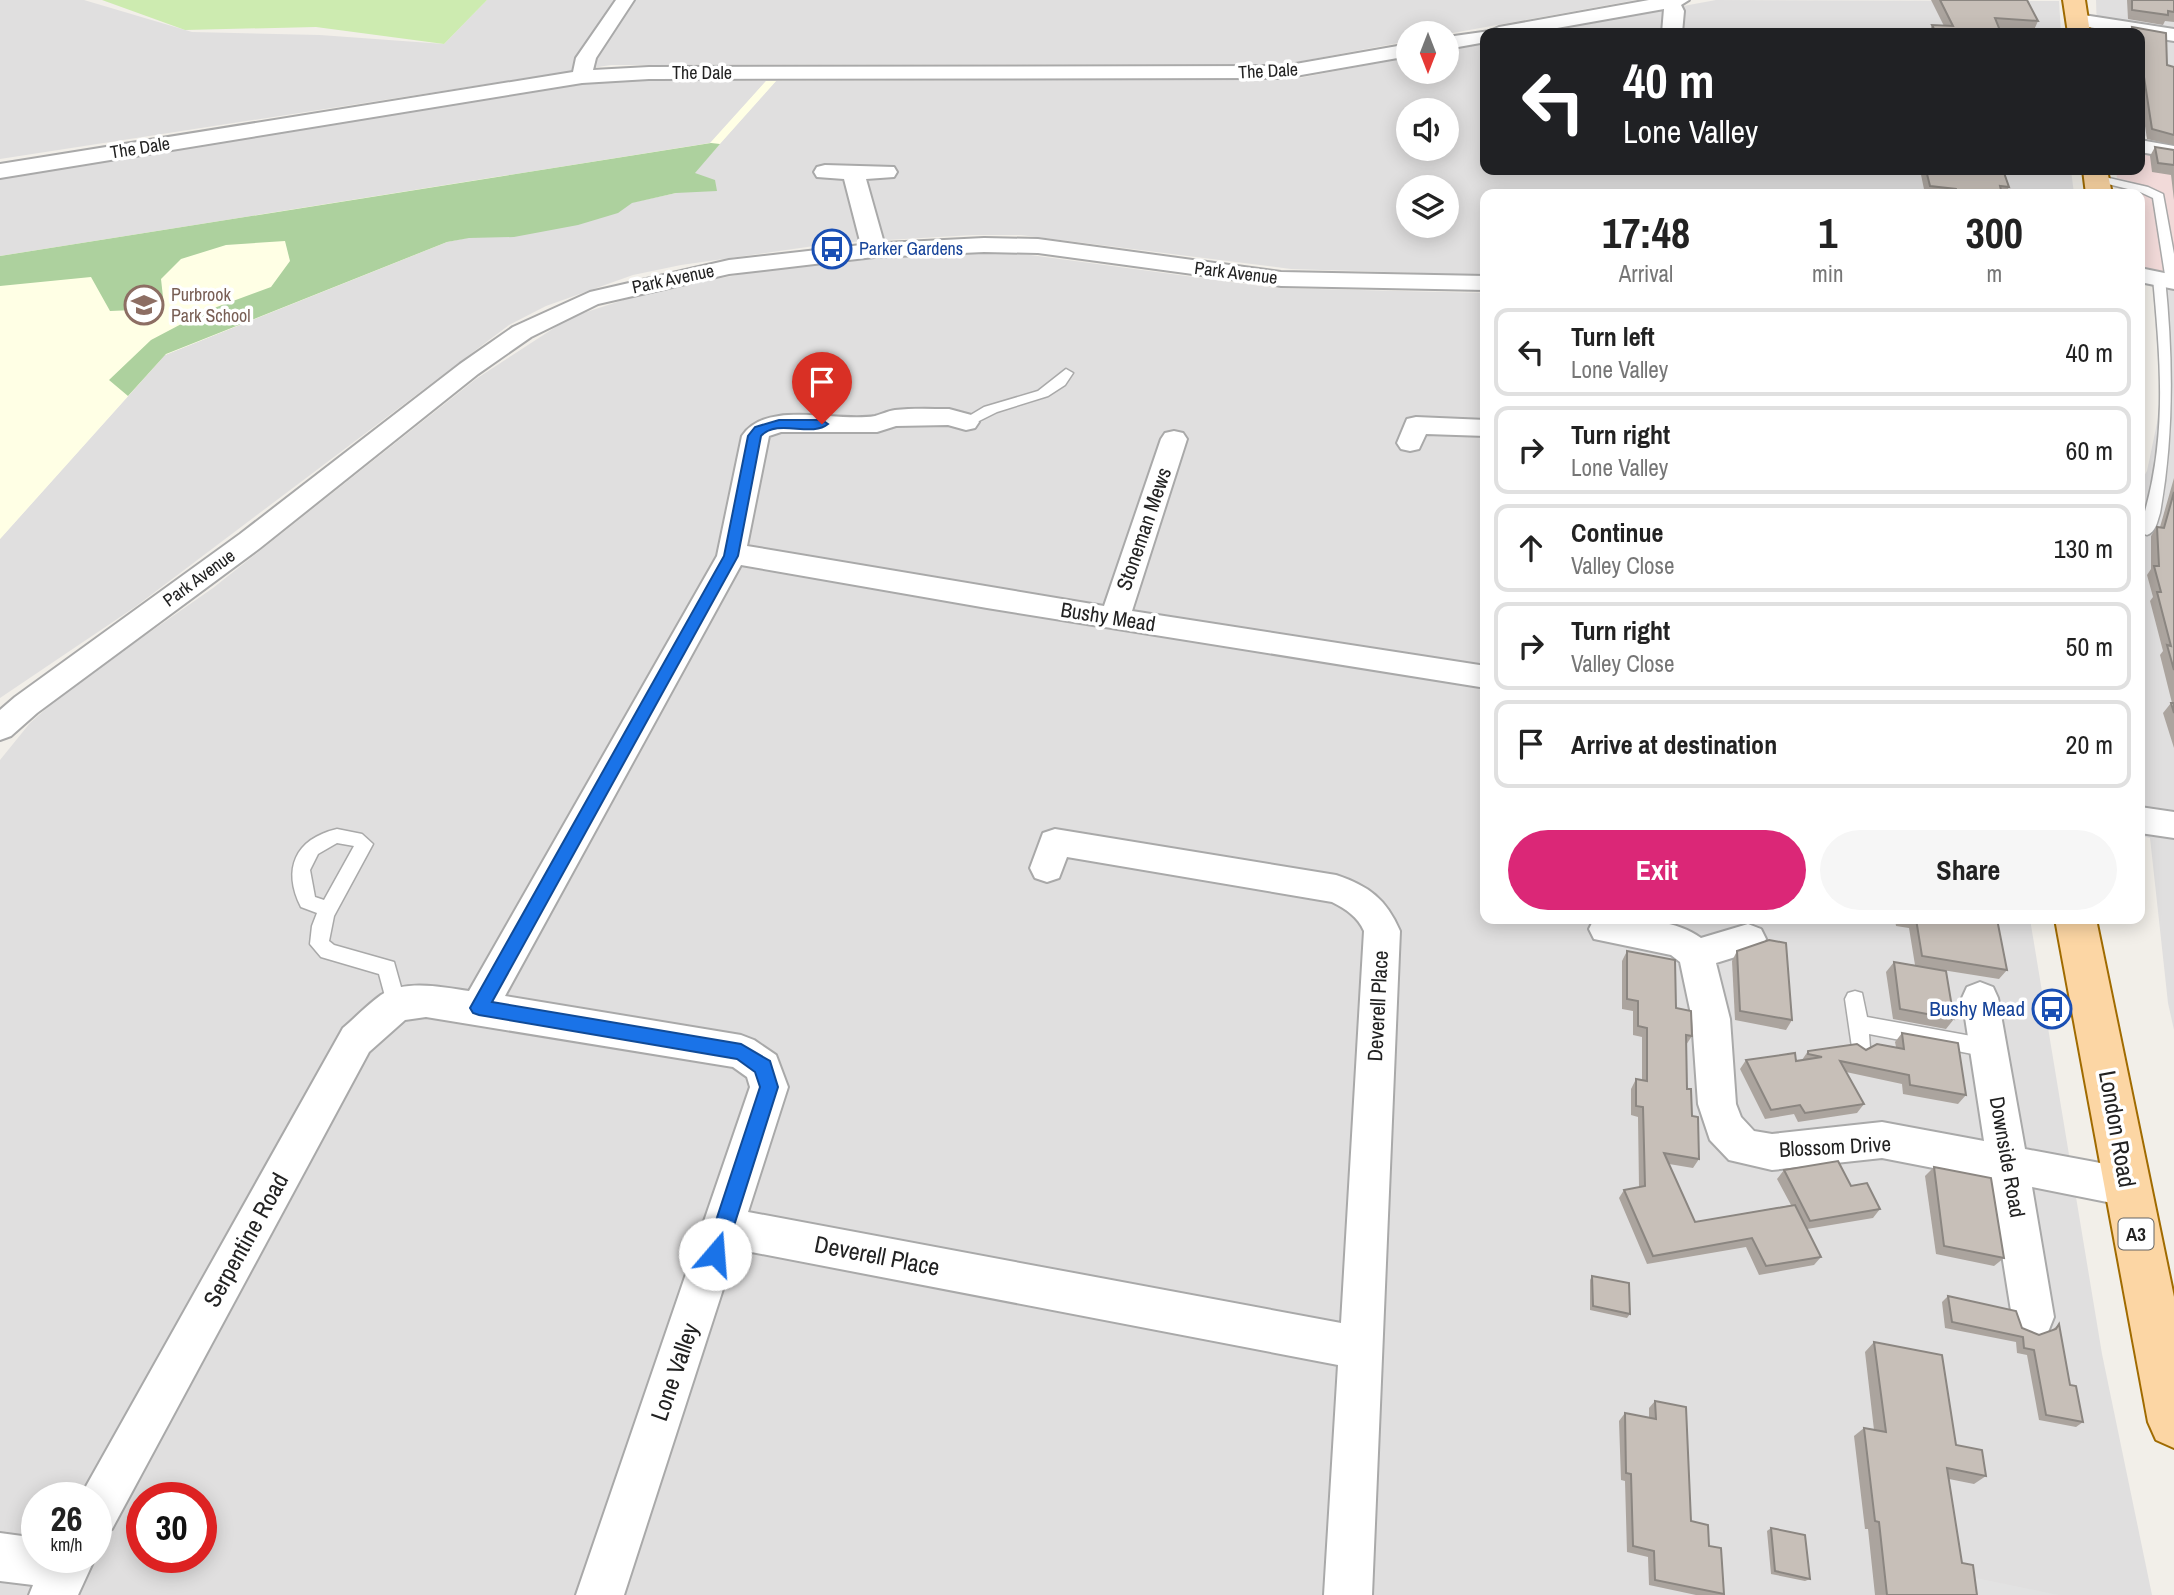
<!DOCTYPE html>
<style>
:root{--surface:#fff;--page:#f6f6f6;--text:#222;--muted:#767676;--line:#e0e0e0;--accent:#db2777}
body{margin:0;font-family:"Archivo Narrow",sans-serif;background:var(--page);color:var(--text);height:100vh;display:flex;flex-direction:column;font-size:26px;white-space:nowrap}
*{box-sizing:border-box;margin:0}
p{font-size:23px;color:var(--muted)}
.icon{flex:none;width:38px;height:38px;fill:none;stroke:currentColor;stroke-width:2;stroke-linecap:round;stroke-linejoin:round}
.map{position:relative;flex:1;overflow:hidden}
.panel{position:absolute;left:1480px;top:189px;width:665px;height:735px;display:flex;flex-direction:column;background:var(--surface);border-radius:14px;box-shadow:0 4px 18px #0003}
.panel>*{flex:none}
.guide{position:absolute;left:1480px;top:28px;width:665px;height:147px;border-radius:14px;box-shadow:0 4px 18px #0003;background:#202124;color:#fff;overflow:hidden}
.needle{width:46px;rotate:180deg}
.tools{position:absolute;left:1396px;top:21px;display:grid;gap:14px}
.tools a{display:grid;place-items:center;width:63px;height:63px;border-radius:50%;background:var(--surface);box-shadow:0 4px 18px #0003;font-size:35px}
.speed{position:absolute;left:21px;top:1482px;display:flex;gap:14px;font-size:35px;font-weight:700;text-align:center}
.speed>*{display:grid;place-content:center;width:91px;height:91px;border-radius:50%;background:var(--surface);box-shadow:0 4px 18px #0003;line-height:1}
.speed small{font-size:18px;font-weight:400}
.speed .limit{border:10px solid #d22;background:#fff;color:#111}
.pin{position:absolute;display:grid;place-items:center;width:60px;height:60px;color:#fff;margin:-72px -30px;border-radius:50% 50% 50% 0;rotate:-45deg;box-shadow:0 0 7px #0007}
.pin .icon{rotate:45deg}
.me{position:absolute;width:77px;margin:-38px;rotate:18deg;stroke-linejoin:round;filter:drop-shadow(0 0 5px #0008)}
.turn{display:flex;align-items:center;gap:24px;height:147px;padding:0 28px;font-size:32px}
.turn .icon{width:91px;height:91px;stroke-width:2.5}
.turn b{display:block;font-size:49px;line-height:60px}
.eta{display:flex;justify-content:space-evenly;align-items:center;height:119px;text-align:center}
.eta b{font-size:42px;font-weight:800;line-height:49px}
.action{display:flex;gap:14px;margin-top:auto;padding:14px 28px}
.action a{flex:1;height:80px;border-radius:42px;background:var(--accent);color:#fff;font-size:28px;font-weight:800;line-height:80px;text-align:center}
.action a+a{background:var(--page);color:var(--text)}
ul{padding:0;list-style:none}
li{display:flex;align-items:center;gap:21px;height:88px;margin:0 14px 10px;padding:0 14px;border:4px solid var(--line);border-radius:14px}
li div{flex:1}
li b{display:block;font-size:26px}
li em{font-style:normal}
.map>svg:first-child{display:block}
.residential{fill:#e0dfdf;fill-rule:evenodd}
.commercial{fill:#f2dad9}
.education{fill:#ffffe5}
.grass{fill:#cdebb0}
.forest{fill:#add19e}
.parking{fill:#e2e2e2}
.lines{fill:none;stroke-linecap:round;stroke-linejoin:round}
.service-casing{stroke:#a9a9a9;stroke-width:3}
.minor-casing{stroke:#a9a9a9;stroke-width:4}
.primary-casing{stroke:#a06b00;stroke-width:4}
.service{fill:#fff;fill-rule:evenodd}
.minor{fill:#fff;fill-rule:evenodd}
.primary{fill:#fcd6a4;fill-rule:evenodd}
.wall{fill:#aba49e}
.building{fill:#c7bfb8;stroke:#8b8681;stroke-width:2}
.route{fill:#1a73e8;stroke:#114b97;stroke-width:2}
.labels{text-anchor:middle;stroke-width:7;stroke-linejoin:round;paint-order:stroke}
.far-street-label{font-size:18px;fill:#222;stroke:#fff}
.far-transit-label{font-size:18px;fill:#164399;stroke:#fff;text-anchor:start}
.far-education-label{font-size:18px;fill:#785e54;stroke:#fff;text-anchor:start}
.shield{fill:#fff;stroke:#646464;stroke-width:2}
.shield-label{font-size:19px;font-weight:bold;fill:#222}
.street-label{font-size:21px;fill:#222;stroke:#fff}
.transit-label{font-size:21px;fill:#164399;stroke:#fff;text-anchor:end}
.near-street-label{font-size:24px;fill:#222;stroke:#fff}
</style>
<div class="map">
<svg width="2174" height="1595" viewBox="0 0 2174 1595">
<rect width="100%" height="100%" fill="#f2efe9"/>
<g class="residential">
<path d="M0,0H84L192,32L320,35L444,44L487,0H1636L1447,34L1409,33V41L1286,64L611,65L0,159Z"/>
<path d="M1716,0L2059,1L2061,33H1536Z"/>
<path d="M2096,0H2174V147L2154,143L2140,131V33H2097Z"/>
<path d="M1486,43V170H2071L2074,194H1486V275L1291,269L1021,235H973L835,243L681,265L633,275L546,306L509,325L135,607L0,698V539L165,355L447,242L676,193L776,81L1294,79L1409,57V72H1447V50ZM1409,110H1447V149H1409ZM1409,187H1447V226H1409Z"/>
<path d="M642,80L766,81L711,143L0,256V174L585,84Z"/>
<path d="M978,253L1023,254L1275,288L1486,293V919H2030L2102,1354L2152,1595H0V760L30,723L67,690L213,588L476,379L571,317L648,292L753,272L891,257ZM37,1498H96V1558H37ZM142,1498H201V1558H142Z"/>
<path d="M2169,288L2174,289V1030L2168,1003L2150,838L2140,836V483L2147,471L2161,404L2153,290Z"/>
</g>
<path class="commercial" d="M2140,153L2174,159V276L2140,268V194H2134L2133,182L2117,178L2116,170H2140Z"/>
<path class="education" d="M766,81H776L676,193L447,242L165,355L0,539V256L710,143Z"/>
<path class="grass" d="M102,0H487L444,44L316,27L185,30Z"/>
<path class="forest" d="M711,143L720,144L695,173L715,180L717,191L676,193L632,203L618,213L578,225L514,237L469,238L447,242L166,354L128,396L109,380L151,340L206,311L271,287L290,261L285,241L226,245L181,259L161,279L163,297L134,310L110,311L91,277L0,286V256Z"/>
<path class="parking" d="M1976,1578L2058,1595H1979Z"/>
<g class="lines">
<defs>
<g id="service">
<path d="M2096,175L2148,187L2163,194L2174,254V284L2166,281L2153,198L2140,192L2092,180V176Z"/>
<path d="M2159,274L2165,278C2173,356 2174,437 2160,513C2157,522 2156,532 2147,535L2142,533L2140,528C2168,442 2161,366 2153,278Z"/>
<path d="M1066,369L1073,373L1065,385L1048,396L997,412L971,425H961L959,422L984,407L1038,391Z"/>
<path d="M337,829L362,834L373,844L334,916L329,941L334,945L394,962L406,1005L403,1011L396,1013L389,1011L379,974L321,957L310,944L312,926L317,913L301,907C282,869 295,839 337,829ZM337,843L354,846L324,900L315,897L310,870L318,854Z"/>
<path d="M1855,991L1862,993L1867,1017L1988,1039L1995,1042L1998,1048L1995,1054L1988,1057L1869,1034L1870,1048L1867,1054L1860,1057L1853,1054L1845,999L1848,993Z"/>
</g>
<g id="minor">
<path d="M616,0H634L596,58L593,70L649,67L1284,66L1409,44V56L1284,78L649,79L582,83L0,178V164L573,72L576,58Z"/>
<path d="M1649,0H1689L1681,5L1684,11L1682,33H1662L1664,9L1529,33H1486V42L1447,49V37L1490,31L1499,27Z"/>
<path d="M2077,14L2174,29V41L2070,24L2067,20L2070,16Z"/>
<path d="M2140,140L2174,146V158L2140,152Z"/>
<path d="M825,165L894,167L897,172L894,177L866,179L884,243L984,238L1038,239L1281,272L1486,276V290L1281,286L1038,253L984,252L874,257L729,274L598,304L531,337L478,374L260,548L37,713L11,736L0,740V710L15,697L240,534L460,364L513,327L590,292L729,260L861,245L844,179L817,177L814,172L817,167Z"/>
<path d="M2140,268L2174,275V289L2140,282Z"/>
<path d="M949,409L975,416L979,422L975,428L966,430L948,425L896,426L877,432H781L769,436L747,546L1104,606L1161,439L1165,433L1174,431L1183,433L1187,439L1132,611L1486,666V688L987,608L741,565L505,996L741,1035L754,1040L776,1055L788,1087L748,1212L1341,1323L1364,931C1358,917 1346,909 1332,902L1067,857L1059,878L1047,882L1035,878L1030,868L1043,833L1055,829L1336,875C1369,886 1386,899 1400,931L1372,1595H1324L1338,1365L736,1249L624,1595H576L750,1087L747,1077L733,1067L426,1017L405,1020L369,1052L112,1529L96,1536V1498L80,1497L343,1028C355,1018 367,1005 381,995C405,979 442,987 469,991L717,556L742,436C766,399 837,423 875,416C882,414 888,411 895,410C913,408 931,409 949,409Z"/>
<path d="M1416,417L1486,420V436L1426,434L1419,449L1410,451L1401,449L1397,443L1407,419Z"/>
<path d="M2140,807L2174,812V838L2140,833Z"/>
<path d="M1594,919C1628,919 1673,917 1701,938L1748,924L1761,929L1766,939L1761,949L1716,963L1730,1019L1736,1104L1741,1117L1754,1131L1772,1134L1882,1122L1984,1141L1962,998L1967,987L1980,982L1993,987L1998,998L2025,1149L2127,1168L2141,1174L2147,1187L2141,1200L2127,1206L2032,1187L2054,1317L2048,1332L2033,1338L2018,1332L2012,1317L1990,1179L1882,1158L1772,1170L1729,1160L1710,1140L1698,1104L1692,1019L1680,962L1671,955L1594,939L1589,929Z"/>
<path d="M0,1533L37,1538V1558H95L78,1595H29L33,1585L0,1581Z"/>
</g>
<g id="primary">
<path d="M2063,0H2085L2090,33H2068Z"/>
<path d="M2083,170H2107L2112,194H2086Z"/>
<path d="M2055,919H2096L2174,1297V1448L2156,1440L2148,1422Z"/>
</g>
</defs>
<use href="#service" class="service-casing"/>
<use href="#minor" class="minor-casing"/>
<use href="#primary" class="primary-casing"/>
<use href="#service" class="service"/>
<use href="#minor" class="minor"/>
<use href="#primary" class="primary"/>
</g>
<g class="wall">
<path d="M1931,0H2027L2038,21L2034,30L1999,28L2001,33H1929L1932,25L1944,26Z"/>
<path d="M2127,0H2174V22L2165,21L2163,25L2128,19Z"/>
<path d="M2132,27L2166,33L2167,65L2174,67V145L2147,139L2140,94V33H2129Z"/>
<path d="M2155,147L2174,150V200L2171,175L2152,172L2150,156Z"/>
<path d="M1920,170H2004L2009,187L2006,194H1925Z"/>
<path d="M2174,478V748L2163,713L2171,703H2172L2160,655L2163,651L2150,601L2153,597L2147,575L2151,569V536L2157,527H2160Z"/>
<path d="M1895,919H1997L2007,970L1999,979L1917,966L1954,1019L1946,1029L1893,1019L1886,972L1894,962L1915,965L1909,928L1896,926Z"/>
<path d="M1627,951L1676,1008L1692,1036L1686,1045L1687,1089L1699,1159L1693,1168L1669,1164L1695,1222L1791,1205L1777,1179L1784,1170L1851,1186L1880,1209L1873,1218L1807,1229L1821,1257L1814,1265L1759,1275L1746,1247L1647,1264L1619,1198L1624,1190L1639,1187L1638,1117L1631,1115V1089L1636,1079L1642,1080V1037L1633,1035V1011L1622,1009V961Z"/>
<path d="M1737,951L1792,1020L1786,1030L1735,1020L1732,961Z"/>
<path d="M1902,1033L1966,1095L1958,1104L1903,1094L1902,1084L1846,1072L1864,1104L1857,1113L1798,1122L1794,1114L1765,1119L1740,1069L1746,1060L1796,1061L1802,1060L1808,1051L1866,1050L1896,1047L1895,1042Z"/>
<path d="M1934,1167L2004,1258L1994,1266L1936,1254L1925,1176Z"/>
<path d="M1592,1276L1630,1314L1627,1318L1590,1310V1280Z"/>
<path d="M1948,1296L2039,1335L2051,1331L2059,1324L2070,1385L2083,1422L2076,1427L2039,1420L2027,1355L2017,1353L2016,1342L1945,1328L1942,1302Z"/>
<path d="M1874,1342L1956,1445L1986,1476L1974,1484L1949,1479L1962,1563L1977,1595H1875L1868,1529H1865L1854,1436L1864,1428L1874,1430L1865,1352Z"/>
<path d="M1655,1401L1691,1521L1709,1546L1724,1594L1722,1595H1696L1649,1585L1648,1557L1627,1552L1625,1481L1621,1480L1619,1421L1625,1413L1649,1418V1408Z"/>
<path d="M1771,1528L1810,1579L1805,1581L1771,1574L1767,1531Z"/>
</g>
<g class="building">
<path d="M1940,0H2027L2038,21L1995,18L2001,33H1936L1932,25L1953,26Z"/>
<path d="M2132,0H2174V12L2168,11V15L2132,10Z"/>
<path d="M2132,27L2166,33L2167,65L2174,67V135L2152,129L2144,77L2140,76V33H2133Z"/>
<path d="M2155,147L2174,150V165L2158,163Z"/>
<path d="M1926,170H2003L2009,187L2000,186L2002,194H1958L1956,189L1930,186Z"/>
<path d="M2174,492V670L2167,645L2171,646L2157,592H2161L2154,566H2159L2157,527L2164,528Z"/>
<path d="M2171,703H2174V713Z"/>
<path d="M1916,919H1997L2007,970L1922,956Z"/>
<path d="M1769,940L1786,943L1792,1020L1740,1011L1737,951Z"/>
<path d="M1627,951L1675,960L1676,1008L1691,1011L1692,1036L1686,1035L1687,1089H1691L1692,1116L1698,1117L1699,1159L1664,1153L1695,1222L1795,1205L1821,1257L1766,1266L1752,1238L1653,1256L1624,1190L1645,1186L1643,1107L1636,1106V1079L1647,1081V1028L1638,1026V1001L1627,999Z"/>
<path d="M1894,962L1946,971L1954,1019L1900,1009Z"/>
<path d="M1902,1033L1958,1043L1966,1095L1910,1085L1909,1075L1840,1061L1864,1104L1805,1113L1800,1105L1771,1110L1746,1060L1795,1053L1796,1061L1822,1057L1808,1054V1051L1857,1044L1866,1050L1877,1044L1904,1049Z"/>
<path d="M1838,1161L1851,1186L1867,1183L1880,1209L1810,1221L1784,1170Z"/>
<path d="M1934,1167L1991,1178L2004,1258L1944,1246Z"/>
<path d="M1592,1276L1629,1283L1630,1314L1593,1306Z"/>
<path d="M1948,1296L2016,1311L2022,1328L2039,1335L2056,1329L2059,1324L2070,1385L2076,1386L2083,1422L2046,1415L2034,1350L2024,1348L2023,1337L1952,1322Z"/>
<path d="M1874,1342L1942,1355L1956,1445L1982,1450L1986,1476L1947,1468L1962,1563L1973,1565L1977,1595H1887L1879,1522L1875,1521L1864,1428L1886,1432Z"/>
<path d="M1655,1401L1686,1407L1691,1521L1708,1525L1709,1546L1721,1548L1724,1594L1655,1580L1654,1551L1633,1546L1631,1474L1626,1473L1625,1413L1656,1419Z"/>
<path d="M1771,1528L1805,1535L1810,1579L1775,1571Z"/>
</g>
<path class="route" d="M779,420H822L828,424C811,438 778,418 761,436L738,556L492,1002L741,1044L770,1061L778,1087L725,1254L722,1260L715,1263L708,1260L705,1254L760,1087L755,1072L737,1059L479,1015L473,1013L470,1008L724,556L748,436L755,427Z"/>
<defs>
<symbol id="bus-ring" viewBox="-11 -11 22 22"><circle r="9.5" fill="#fff" stroke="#1a4fb4" stroke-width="1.5"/><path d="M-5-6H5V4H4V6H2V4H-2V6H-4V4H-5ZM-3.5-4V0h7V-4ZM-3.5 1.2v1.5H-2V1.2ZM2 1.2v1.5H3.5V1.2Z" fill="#1a4fb4"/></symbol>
<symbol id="school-ring" viewBox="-11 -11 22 22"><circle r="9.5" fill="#fff" stroke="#8d6e63" stroke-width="1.5"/><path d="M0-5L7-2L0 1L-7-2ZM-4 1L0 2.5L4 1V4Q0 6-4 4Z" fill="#8d6e63"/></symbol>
</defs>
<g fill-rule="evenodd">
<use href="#bus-ring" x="810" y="227" width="44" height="44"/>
<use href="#school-ring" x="122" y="283" width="44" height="44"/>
<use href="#bus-ring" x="2030" y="987" width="44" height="44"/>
</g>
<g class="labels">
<g class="far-street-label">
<text transform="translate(1268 71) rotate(-3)" y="6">The Dale</text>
<text x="702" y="79">The Dale</text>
<text transform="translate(140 148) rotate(-9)" y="6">The Dale</text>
<text transform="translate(1236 273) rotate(7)" y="6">Park Avenue</text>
<text transform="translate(673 279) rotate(-12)" y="6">Park Avenue</text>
<text transform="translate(199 578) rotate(-36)" y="6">Park Avenue</text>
</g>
<g class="far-transit-label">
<text x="859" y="255">Parker Gardens</text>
</g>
<g class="far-education-label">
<text x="171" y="301">Purbrook<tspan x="171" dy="21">Park School</tspan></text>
</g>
<rect class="shield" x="2118.5" y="1218.5" width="35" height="31" rx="5"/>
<g class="shield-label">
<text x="2136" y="1241">A3</text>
</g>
<g class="street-label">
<text transform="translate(1144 529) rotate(-71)" y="7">Stoneman Mews</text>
<text transform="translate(1108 617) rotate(9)" y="7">Bushy Mead</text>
<text transform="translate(1378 1006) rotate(-87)" y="7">Deverell Place</text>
<text transform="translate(1835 1147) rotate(-3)" y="7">Blossom Drive</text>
<text transform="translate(2007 1157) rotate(80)" y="7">Downside Road</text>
</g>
<g class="transit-label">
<text x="2025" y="1016">Bushy Mead</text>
</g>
<g class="near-street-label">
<text transform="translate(2117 1129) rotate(80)" y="8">London Road</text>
<text transform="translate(246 1240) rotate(-61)" y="8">Serpentine Road</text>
<text transform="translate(877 1256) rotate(11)" y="8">Deverell Place</text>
<text transform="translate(675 1372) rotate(-71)" y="8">Lone Valley</text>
</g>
</g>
</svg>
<div class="tools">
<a><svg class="needle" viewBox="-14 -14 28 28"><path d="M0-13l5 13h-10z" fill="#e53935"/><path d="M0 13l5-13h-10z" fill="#767676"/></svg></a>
<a><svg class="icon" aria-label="sound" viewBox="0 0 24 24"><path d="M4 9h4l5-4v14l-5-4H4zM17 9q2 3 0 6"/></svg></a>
<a><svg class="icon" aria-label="layers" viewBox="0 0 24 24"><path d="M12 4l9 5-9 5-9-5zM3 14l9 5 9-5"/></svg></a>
</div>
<div class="speed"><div>26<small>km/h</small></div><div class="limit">30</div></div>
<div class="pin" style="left:822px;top:424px;background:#d93025"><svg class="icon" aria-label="arrive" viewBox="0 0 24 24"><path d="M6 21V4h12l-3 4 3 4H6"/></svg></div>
<svg class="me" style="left:715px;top:1254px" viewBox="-20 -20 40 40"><circle r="19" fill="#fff"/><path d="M0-13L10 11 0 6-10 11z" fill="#1a73e8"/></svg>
<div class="guide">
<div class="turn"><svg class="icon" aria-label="left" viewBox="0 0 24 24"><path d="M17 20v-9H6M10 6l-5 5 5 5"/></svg><div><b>40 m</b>Lone Valley</div></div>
</div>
<section class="panel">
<div class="eta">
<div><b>17:48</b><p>Arrival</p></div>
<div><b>1</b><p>min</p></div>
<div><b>300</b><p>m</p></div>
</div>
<ul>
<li><svg class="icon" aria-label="left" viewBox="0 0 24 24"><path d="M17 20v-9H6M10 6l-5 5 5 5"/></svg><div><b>Turn left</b><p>Lone Valley</p></div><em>40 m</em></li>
<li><svg class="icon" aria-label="right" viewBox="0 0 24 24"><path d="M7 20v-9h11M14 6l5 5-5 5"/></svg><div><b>Turn right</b><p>Lone Valley</p></div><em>60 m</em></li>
<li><svg class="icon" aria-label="ahead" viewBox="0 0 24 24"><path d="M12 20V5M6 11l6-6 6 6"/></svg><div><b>Continue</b><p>Valley Close</p></div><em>130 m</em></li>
<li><svg class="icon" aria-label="right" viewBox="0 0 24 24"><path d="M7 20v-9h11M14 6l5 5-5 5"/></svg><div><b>Turn right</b><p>Valley Close</p></div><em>50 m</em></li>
<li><svg class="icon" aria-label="arrive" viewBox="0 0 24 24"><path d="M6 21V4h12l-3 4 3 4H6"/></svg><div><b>Arrive at destination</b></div><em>20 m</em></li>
</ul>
<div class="action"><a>Exit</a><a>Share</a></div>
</section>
</div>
